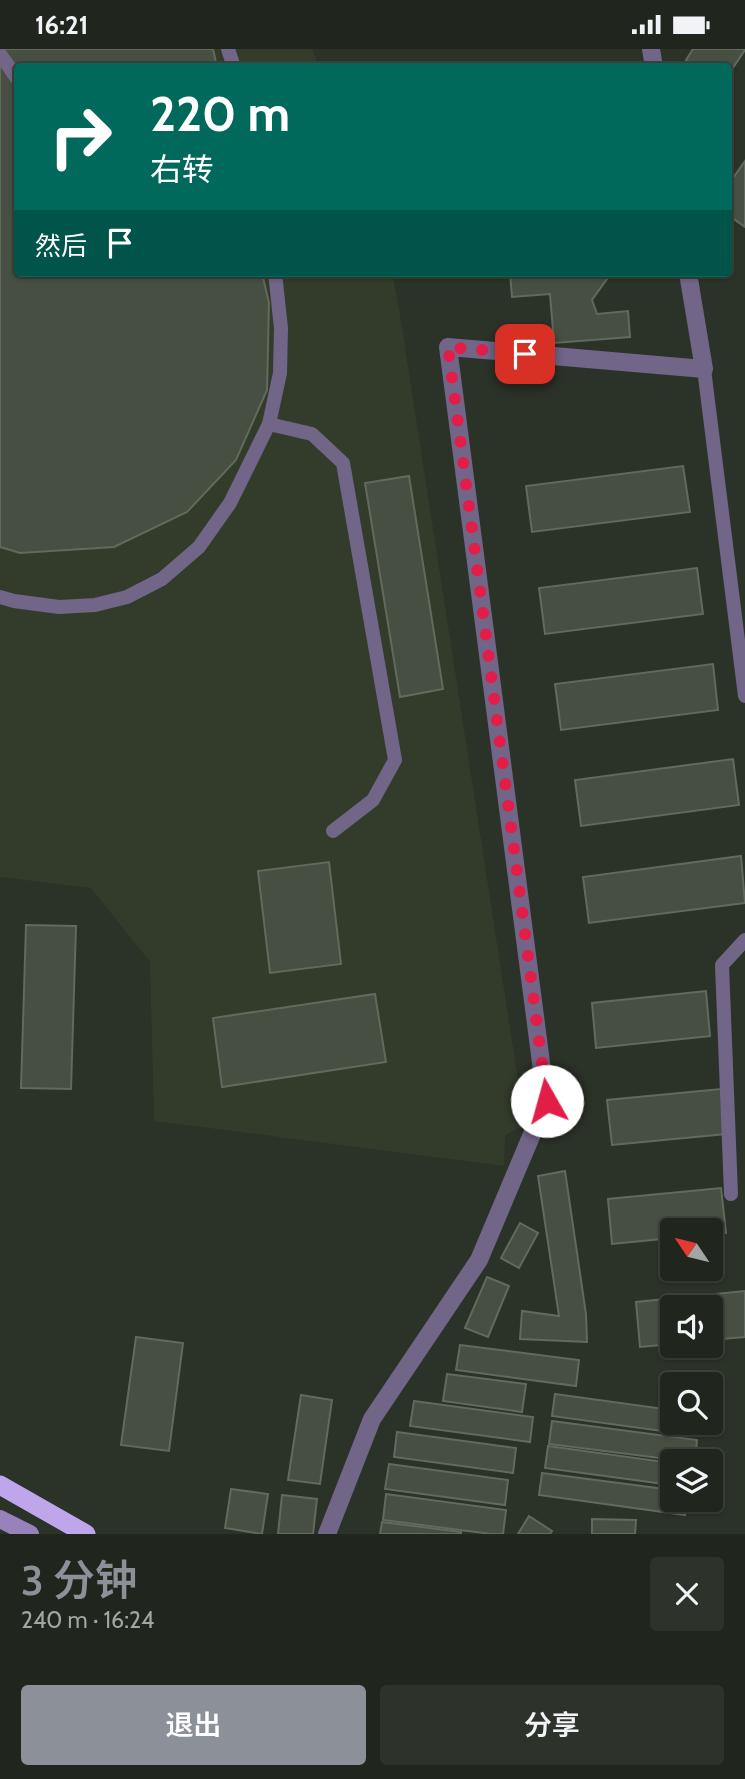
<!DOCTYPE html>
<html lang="zh">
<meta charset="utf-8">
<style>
:root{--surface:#20261d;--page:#2d322a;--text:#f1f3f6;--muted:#a2a5a4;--line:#3d433b;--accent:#8c9099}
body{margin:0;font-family:Cabin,"Noto Sans SC",sans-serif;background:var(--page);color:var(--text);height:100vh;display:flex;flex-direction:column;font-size:26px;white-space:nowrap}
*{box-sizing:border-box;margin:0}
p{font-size:23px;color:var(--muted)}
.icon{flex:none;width:38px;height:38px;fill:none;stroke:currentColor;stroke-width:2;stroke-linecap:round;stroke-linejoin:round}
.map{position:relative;height:1485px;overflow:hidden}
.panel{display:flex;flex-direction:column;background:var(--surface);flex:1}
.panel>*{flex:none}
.guide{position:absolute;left:14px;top:14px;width:718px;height:214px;border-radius:7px;box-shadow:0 2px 5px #0004,0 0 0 2px var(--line);background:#00695c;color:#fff;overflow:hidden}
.needle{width:46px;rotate:305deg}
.fabs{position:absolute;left:660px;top:1169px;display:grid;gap:14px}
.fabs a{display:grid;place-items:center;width:63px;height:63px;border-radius:7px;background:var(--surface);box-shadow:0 2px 5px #0004,0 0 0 2px var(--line);font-size:35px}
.pin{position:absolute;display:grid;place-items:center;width:60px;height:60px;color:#fff;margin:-30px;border-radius:14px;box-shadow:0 4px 10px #0006}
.me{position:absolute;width:77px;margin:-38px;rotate:353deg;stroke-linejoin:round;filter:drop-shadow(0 0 5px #0008)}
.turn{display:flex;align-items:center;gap:24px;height:147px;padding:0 21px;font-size:32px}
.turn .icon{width:91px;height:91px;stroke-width:2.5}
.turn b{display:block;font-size:49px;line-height:60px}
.then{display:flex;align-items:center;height:66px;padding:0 21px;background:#0003;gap:14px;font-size:26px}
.round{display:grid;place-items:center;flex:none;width:74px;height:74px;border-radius:7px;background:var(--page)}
.head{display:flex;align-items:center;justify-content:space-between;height:119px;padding:0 21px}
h1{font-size:42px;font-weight:600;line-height:52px;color:var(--accent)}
.action{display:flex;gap:14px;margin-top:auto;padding:14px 21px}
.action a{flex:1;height:80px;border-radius:7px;background:var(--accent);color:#fff;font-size:28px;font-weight:600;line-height:80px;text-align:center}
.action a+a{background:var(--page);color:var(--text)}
.status{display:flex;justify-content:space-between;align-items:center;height:49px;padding:0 35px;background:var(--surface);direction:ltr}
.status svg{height:19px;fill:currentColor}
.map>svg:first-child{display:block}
.built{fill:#333c2b}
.building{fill:#474e42;stroke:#62695d;stroke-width:2}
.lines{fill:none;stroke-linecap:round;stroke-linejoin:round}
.service{stroke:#716588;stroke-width:14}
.minor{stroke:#716588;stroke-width:18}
.secondary{stroke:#9783ba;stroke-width:18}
.trunk{stroke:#bfa6eb;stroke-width:19}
.route{stroke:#e11d48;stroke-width:12;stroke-dasharray:0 21.6}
</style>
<div class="status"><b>16:21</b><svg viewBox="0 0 49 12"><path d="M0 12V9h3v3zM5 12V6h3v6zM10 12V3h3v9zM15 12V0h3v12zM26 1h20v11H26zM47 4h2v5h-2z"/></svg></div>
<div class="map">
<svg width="745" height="1485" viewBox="0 0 745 1485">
<rect width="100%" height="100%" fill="#2b3227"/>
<path class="built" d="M0,0H312L319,17L18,18V224H392L399,259L525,1076L505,1086L504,1117L154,1072L150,913L91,839L0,828Z"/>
<g class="building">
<path d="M0,0H213L217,18H18V224H262L269,254L267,341L236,411L187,463L114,498L20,504L0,498Z"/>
<path d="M693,0H745V1L728,26V18H695L686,11Z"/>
<path d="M745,112V178L728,166V136Z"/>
<path d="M510,224H607V230L592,251L597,265L628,262L630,288L554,294L550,245L512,248Z"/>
<path d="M683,417L690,463L532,483L526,437Z"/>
<path d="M409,427L443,640L400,648L365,434Z"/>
<path d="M697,519L703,565L545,585L539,539Z"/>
<path d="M713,615L718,661L561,681L555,635Z"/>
<path d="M733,710L739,756L581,777L575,731Z"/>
<path d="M741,807L745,854L589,874L583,828Z"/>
<path d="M329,813L341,915L270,924L258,822Z"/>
<path d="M26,876L76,877L71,1040L21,1039Z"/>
<path d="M706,942L710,987L596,999L592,954Z"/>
<path d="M375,945L386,1013L222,1038L213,969Z"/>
<path d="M721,1040L726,1085L612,1096L607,1051Z"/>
<path d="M565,1122L586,1265L587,1293L520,1290L522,1262L559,1267L538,1127Z"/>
<path d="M721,1139L726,1184L710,1186V1181H672V1189L612,1195L608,1150Z"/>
<path d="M520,1174L538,1184L519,1219L501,1209Z"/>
<path d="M487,1228L509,1237L488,1288L465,1279Z"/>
<path d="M745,1242V1288L710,1291V1258H672V1295L640,1298L636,1253Z"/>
<path d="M136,1288L183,1294L169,1402L121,1396Z"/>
<path d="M460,1296L579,1311L576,1337L456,1321Z"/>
<path d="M447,1325L526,1335L522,1363L443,1352Z"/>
<path d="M555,1345L672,1361V1374H700L698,1387L552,1367Z"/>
<path d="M301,1346L332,1351L320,1435L288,1431Z"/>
<path d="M414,1352L533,1368L530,1393L410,1377Z"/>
<path d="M552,1372L697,1391L695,1412H683L549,1395Z"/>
<path d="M397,1383L516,1399L513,1424L394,1408Z"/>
<path d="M548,1397L672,1414V1436L545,1419Z"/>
<path d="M389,1415L508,1431L505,1456L385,1440Z"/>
<path d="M542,1424L672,1441V1451H687L685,1466L539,1446Z"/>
<path d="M231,1440L268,1445L262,1485L225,1479Z"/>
<path d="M386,1445L506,1461L503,1485H491L383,1471Z"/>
<path d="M282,1446L317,1450L313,1485H278Z"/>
<path d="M529,1467L552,1482L550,1485H518Z"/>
<path d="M592,1470L636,1471L635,1485H592Z"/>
<path d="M382,1473L461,1483V1485H380Z"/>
</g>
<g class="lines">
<g class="service">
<path d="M228,0L234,18"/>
<path d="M0,5L18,31"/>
<path d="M704,320L745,647"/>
<path d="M269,375L312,385L343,414L395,711L373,751L333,782"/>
<path d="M0,548L14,552L59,558L95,556L127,548L162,530L199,498L230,454L269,375L280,324L281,279L275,224"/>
<path d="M731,1145L722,916L745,891"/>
</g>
<g class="minor">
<path d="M651,0L654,18"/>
<path d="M327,1485L372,1370L479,1211L546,1052L448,298L704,320L688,224"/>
</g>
<path class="secondary" d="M0,1470L30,1485"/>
<path class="trunk" d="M0,1436L86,1485"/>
</g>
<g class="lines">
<path class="route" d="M525,305L448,298L547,1052"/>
</g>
</svg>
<div class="fabs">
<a><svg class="needle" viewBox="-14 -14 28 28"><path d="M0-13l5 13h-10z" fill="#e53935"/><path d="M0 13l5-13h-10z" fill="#a2a5a4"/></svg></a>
<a><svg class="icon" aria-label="sound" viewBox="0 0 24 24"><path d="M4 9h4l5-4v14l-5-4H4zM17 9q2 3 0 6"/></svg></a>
<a><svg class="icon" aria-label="search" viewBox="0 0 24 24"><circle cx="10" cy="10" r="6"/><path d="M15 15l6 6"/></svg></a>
<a><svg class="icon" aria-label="layers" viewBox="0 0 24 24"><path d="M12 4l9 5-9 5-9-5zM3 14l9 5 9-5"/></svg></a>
</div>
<div class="pin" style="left:525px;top:305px;background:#d93025"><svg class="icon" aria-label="arrive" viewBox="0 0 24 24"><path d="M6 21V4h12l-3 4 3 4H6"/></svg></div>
<svg class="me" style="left:547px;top:1052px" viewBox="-20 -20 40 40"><circle r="19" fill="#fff"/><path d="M0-13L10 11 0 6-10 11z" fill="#e11d48"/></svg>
<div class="guide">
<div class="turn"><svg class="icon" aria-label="right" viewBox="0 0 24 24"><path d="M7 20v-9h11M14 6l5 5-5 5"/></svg><div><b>220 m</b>右转</div></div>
<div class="then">然后<svg class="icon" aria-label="arrive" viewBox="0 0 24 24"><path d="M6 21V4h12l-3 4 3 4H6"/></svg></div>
</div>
</div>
<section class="panel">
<div class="head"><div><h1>3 分钟</h1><p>240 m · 16:24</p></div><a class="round"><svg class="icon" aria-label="close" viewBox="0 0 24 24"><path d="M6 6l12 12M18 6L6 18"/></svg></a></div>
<div class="action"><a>退出</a><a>分享</a></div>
</section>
